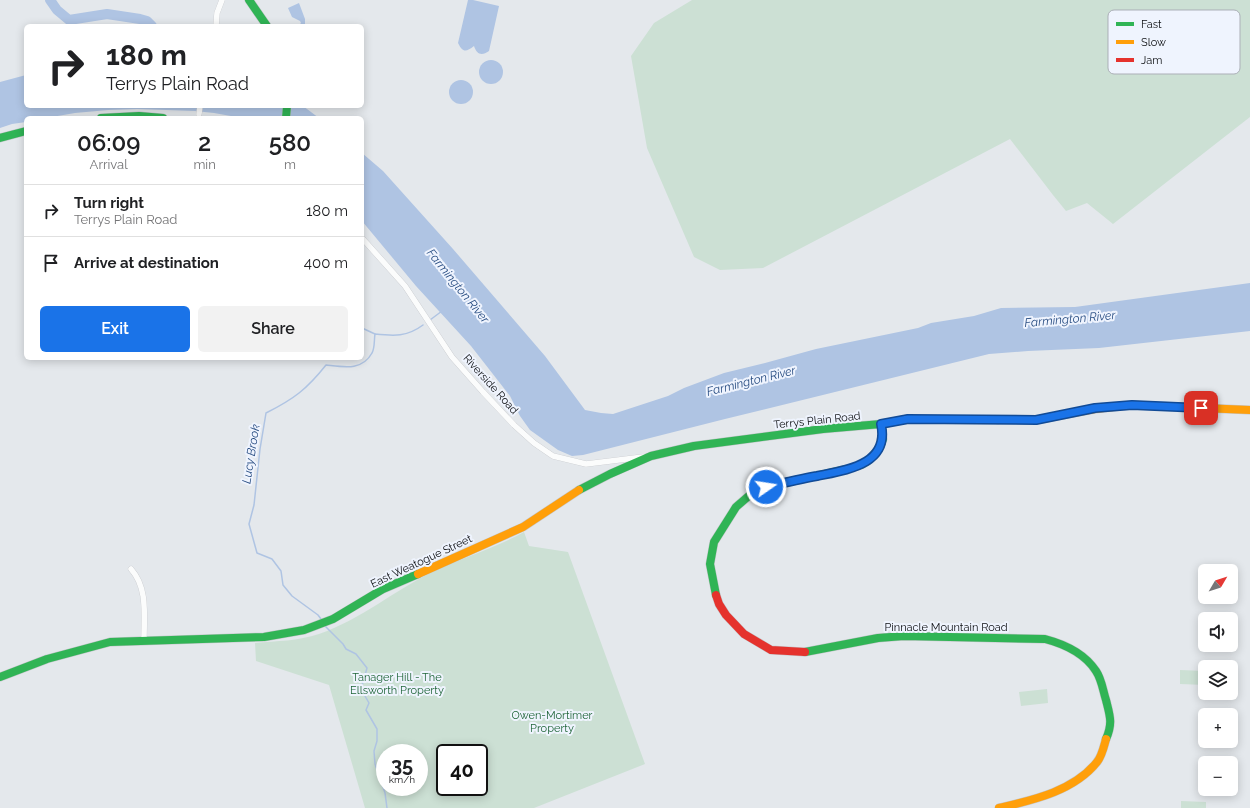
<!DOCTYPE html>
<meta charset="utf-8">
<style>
:root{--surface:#fff;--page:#f2f2f2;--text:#202124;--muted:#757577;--line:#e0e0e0;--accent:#1a73e8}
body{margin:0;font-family:Raleway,sans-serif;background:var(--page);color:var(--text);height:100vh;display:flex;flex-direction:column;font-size:15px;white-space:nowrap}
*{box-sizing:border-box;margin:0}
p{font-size:13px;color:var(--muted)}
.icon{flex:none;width:22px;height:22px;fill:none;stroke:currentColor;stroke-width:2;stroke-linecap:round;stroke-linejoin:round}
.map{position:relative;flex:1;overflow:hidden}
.side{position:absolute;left:24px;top:116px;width:340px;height:244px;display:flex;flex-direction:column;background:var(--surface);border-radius:6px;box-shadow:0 2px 10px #0003}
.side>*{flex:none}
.guide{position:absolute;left:24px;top:24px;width:340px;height:84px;border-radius:6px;box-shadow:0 2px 10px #0003;background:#fff;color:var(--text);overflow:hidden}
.needle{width:26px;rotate:51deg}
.tools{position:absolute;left:1198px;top:564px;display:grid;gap:8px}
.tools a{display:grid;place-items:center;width:40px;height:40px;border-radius:6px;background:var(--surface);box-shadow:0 2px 10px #0003;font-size:20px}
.speed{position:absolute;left:376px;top:744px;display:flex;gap:8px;font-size:20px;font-weight:700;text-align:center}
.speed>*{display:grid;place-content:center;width:52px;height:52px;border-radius:50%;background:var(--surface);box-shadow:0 2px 10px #0003;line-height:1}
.speed small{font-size:10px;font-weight:400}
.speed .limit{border:2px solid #111;border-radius:6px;background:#fff;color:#111}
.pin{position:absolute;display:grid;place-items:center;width:34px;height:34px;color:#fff;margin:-17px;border-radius:8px;box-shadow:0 2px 6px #0006}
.me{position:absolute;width:44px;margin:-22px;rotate:77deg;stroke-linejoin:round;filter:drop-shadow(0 0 3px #0008)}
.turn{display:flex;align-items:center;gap:14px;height:84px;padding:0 16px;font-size:18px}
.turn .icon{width:52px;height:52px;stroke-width:2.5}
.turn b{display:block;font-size:28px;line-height:34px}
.eta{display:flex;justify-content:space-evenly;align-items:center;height:68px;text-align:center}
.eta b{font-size:24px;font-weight:600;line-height:28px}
.action{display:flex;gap:8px;margin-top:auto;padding:8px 16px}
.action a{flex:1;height:46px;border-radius:6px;background:var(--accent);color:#fff;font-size:16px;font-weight:600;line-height:46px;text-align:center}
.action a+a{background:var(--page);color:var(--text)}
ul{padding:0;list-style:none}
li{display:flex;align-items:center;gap:12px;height:52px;padding:0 16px;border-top:1px solid var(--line)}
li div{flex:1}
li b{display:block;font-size:15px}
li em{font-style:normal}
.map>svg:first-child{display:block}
.green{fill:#cce0d4;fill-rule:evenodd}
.water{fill:#afc4e3}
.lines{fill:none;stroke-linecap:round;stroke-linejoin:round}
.stream{stroke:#afc4e3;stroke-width:1.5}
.river{stroke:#afc4e3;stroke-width:10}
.street-casing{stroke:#c3c5c9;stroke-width:6}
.fast-casing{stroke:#c3c5c9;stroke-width:9}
.slow-casing{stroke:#c3c5c9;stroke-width:9}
.jam-casing{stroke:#c3c5c9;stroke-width:9}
.street{stroke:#fbfcfc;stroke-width:5.5}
.fast{stroke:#30b455;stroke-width:8}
.slow{stroke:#ff9f0a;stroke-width:8}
.jam{stroke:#e5322d;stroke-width:8}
.route-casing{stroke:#114b97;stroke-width:10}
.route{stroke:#1a73e8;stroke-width:7}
.labels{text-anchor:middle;stroke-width:4;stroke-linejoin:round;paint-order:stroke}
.street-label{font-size:11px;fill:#0c0e11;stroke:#eff4fe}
.park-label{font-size:11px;fill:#1f6538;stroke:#eff4fe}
.water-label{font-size:12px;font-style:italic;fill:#264b80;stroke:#eff4fe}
.key{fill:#eff4fe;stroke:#abafb7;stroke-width:1}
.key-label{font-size:11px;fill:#0c0e11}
</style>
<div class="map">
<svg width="1250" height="808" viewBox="0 0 1250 808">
<rect width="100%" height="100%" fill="#e4e8ec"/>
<g class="green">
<path d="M692,0H1250V117L1113,224L1087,203L1066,211L1053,195L1010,139L763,268L720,270L694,257L647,148L631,56L654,23Z"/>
<path d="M524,532L529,546L568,552L645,764L534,808H365L329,685L256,661L255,643C277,641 298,641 319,634C360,620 395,590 434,571C464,557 495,548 524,532ZM385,753H419V787H385ZM445,753H479V787H445Z"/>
<path d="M1180,670L1205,671V685L1180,684Z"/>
<path d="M1047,689L1048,703L1021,706L1019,692Z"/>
<path d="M1181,801L1206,802V808H1181Z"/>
</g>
<g class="water">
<path d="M468,0H473L499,6L489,51C482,56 477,55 474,46C466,52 463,53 458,43Z"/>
<path d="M299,3L305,19V26H294L299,25L301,23L300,21L292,17L288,8Z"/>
<circle cx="491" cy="72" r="12"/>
<path d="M26,75V106H303L319,118H242L214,113L195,111L137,109L108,110L75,113L46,118H26V122L12,124L0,128V82Z"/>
<circle cx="461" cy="92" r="12"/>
<path d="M362,153L383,171L453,249L545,356L585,410L601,413L613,414L668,396L684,388L724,373L765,363L816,349L918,328L931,323L974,316L1001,308L1075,307L1250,283V331L1099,348L1028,351L989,354L725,419L583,455L572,456L558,450L530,430L520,416L510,396L471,346L416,286L362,221Z"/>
</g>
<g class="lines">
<g class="stream">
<path d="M430,320L442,311"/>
<path d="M362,328L375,334"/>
<path d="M321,619L318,615L292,596L283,585L281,571L272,559L257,553L249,524L254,505L260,449L266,413C294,399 307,389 326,365C344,367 362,371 372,353C375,348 374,339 375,334C394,336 407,337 423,325"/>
<path d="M325,626L343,644L346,649L356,654L367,668L361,689L369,703L366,710L377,729V741L374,751L375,764L385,793L387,808"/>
</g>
<path class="river" d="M50,0L57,10L69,20L107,14L140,19L147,21L152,26"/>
<defs>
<g id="street">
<path d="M216,26L217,13L222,0"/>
<path d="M199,114L200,106"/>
<path d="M362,238L405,286L452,357L483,392L514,425L534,443L553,456L586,464L643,457"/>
<path d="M131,569C148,588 144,615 144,640"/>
</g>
<g id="fast">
<path d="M249,0L267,26"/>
<path d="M101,118L139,116L163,118"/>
<path d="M286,118L287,106"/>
<path d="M0,138L26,131"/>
<path d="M579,490L610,474L651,456L694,446L823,429L881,424L908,419L998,420"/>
<path d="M716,595L710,564L714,542L736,507L751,494L766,487L847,469L861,465L868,461L880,447L883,439L881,424"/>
<path d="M805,652L878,638L904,636L1045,639C1064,644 1085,654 1096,671C1102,680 1103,691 1106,700C1110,716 1113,723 1106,739"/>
<path d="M0,677L47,659L110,642L264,637L304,630L333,619L383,589L418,574"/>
</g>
<g id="slow">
<path d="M998,420H1036L1095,409L1132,405L1250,410"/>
<path d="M418,574L523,527L579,490"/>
<path d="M999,808C1033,800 1074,791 1097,762C1102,756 1104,746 1106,739"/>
</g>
<path id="jam" d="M716,595L719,604L726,615L744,634L771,650L805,652"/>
</defs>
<use href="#street" class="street-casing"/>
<use href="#fast" class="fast-casing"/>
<use href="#slow" class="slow-casing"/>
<use href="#jam" class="jam-casing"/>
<use href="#street" class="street"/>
<use href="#fast" class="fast"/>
<use href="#slow" class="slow"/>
<use href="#jam" class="jam"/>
</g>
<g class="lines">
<defs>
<path id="route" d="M766,487C783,483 800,479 817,476C846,470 890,465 881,424L908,419L1036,420L1095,408L1132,405L1201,408"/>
</defs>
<use href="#route" class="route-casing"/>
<use href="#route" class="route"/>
</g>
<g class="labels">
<g class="street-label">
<text transform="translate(491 384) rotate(48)" y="4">Riverside Road</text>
<text transform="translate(817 420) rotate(-6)" y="4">Terrys Plain Road</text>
<text transform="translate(421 561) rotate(-25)" y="4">East Weatogue Street</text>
<text x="946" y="631">Pinnacle Mountain Road</text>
</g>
<g class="park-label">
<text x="397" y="681">Tanager Hill - The<tspan x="397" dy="13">Ellsworth Property</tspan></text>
<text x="552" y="719">Owen-Mortimer<tspan x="552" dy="13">Property</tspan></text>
</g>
<g class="water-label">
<text transform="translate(458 286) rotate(51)" y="4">Farmington River</text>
<text transform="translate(1070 319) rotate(-5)" y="4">Farmington River</text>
<text transform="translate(751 381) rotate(-14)" y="4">Farmington River</text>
<text transform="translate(251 454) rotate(-81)" y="4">Lucy Brook</text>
</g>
</g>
<rect x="1108" y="10" width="132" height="64" rx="6" class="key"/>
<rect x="1116" y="22" width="18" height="4" fill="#30b455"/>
<rect x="1116" y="40" width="18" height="4" fill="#ff9f0a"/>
<rect x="1116" y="58" width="18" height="4" fill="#e5322d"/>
<g class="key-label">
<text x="1141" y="28">Fast</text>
<text x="1141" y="46">Slow</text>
<text x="1141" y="64">Jam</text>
</g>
</svg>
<div class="tools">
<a><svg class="needle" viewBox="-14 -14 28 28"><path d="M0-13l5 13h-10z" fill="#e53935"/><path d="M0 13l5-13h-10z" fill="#757577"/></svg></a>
<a><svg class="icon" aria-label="sound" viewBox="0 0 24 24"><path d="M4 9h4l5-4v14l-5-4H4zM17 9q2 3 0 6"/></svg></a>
<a><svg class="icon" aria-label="layers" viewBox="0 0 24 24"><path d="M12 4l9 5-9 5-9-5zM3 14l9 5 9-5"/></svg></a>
<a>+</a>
<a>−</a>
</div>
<div class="speed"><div>35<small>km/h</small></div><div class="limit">40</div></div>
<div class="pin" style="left:1201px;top:408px;background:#d93025"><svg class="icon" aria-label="arrive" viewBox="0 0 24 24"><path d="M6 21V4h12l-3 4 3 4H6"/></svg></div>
<svg class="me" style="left:766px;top:487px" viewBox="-20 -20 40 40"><circle r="17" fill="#1a73e8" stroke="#fff" stroke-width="3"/><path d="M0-11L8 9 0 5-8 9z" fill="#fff"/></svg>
<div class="guide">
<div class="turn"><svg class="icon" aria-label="right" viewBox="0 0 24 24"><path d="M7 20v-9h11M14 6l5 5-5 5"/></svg><div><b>180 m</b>Terrys Plain Road</div></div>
</div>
<section class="side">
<div class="eta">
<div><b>06:09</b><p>Arrival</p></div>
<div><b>2</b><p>min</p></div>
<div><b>580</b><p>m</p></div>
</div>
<ul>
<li><svg class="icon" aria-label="right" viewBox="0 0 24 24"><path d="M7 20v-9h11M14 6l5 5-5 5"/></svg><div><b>Turn right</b><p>Terrys Plain Road</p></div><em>180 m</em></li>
<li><svg class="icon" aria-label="arrive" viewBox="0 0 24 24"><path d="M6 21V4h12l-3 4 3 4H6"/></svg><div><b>Arrive at destination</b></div><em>400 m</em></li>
</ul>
<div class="action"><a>Exit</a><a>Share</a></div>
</section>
</div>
